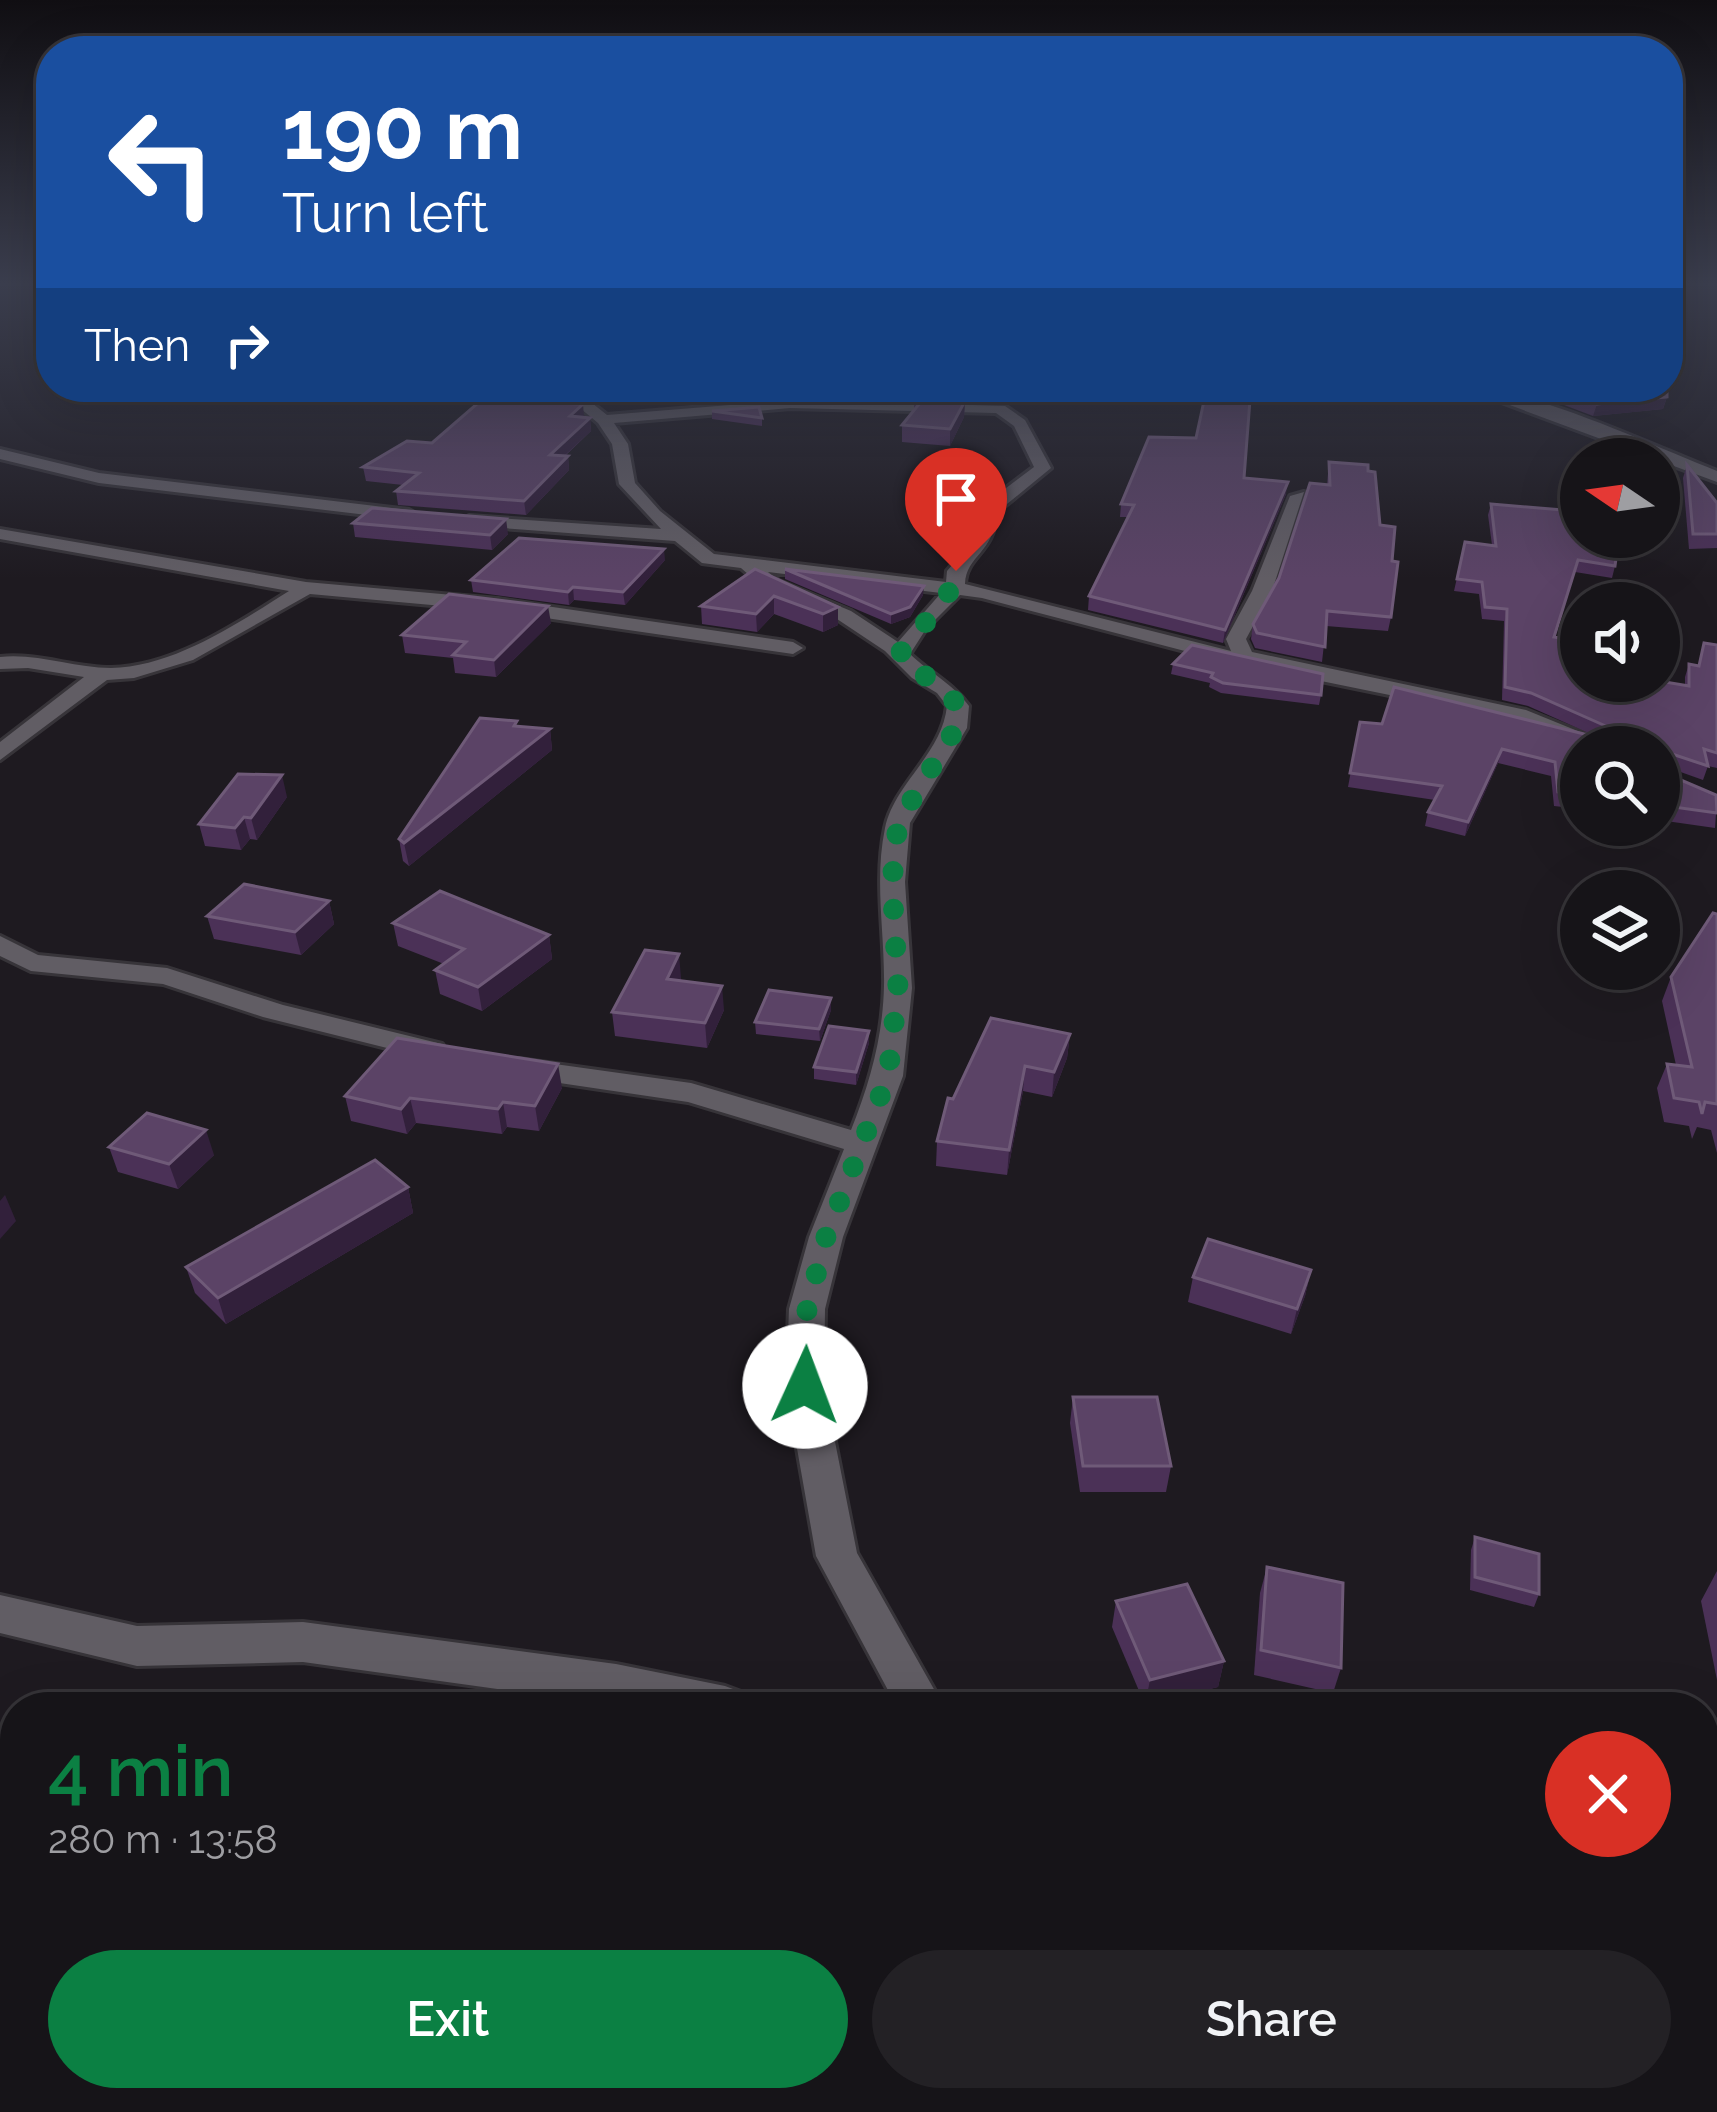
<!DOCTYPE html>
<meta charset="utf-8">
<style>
:root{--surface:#161418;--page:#232125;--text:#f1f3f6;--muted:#9e9ea2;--line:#353337;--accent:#0b8043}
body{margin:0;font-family:Raleway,sans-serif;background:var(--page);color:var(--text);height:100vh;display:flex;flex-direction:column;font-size:45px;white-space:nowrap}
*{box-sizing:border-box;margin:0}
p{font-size:39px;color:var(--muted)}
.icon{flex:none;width:66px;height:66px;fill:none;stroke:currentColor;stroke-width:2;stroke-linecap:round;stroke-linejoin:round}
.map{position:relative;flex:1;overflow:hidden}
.details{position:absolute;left:0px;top:1692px;width:1719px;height:420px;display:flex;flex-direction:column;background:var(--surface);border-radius:48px 48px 0 0;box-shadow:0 12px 48px #0002,0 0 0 3px var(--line)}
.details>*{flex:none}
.guide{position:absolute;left:36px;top:36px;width:1647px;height:366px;border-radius:48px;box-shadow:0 12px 48px #0002,0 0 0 3px var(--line);background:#1a4fa0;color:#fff;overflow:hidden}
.needle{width:78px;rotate:283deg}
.controls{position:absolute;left:1560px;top:438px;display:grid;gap:24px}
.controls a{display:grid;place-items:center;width:120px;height:120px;border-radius:50%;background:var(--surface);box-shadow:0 12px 48px #0002,0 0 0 3px var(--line);font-size:60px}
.pin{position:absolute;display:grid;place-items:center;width:102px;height:102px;color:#fff;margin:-123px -51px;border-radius:50% 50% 50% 0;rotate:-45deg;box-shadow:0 0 12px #0007}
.pin .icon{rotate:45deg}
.me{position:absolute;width:132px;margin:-66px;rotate:2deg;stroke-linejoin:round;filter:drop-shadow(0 0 9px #0008)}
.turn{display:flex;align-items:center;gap:42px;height:252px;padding:0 48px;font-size:54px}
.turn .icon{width:156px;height:156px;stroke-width:2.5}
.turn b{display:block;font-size:84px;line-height:102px}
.then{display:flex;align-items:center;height:114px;padding:0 48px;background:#0003;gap:24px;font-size:45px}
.round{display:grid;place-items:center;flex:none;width:126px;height:126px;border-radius:63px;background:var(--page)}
.summary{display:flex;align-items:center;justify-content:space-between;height:204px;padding:0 48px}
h1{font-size:72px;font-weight:600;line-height:90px;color:var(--accent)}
.cta{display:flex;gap:24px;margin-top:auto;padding:24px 48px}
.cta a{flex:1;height:138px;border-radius:72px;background:var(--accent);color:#fff;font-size:48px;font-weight:600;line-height:138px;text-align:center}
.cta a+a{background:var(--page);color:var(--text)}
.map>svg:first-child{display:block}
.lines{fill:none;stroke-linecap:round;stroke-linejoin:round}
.street-casing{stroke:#373439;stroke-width:6}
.street{fill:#615d64;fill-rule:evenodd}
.wall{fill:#4b3157}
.shaded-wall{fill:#32203b}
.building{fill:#5b4366;stroke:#6f5a78;stroke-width:3}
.route{stroke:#0b8043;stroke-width:21;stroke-dasharray:0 37.8}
</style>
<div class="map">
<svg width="1717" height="2112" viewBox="0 0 1717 2112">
<rect width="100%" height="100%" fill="#1e1a20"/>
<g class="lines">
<defs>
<g id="street">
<path d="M572,387H586L592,403L607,415L790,400L1005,406L1025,420L1051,468L996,513C995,553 966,555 965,584L1231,651L1226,639L1252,591L1290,496L1304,492L1272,591L1246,639L1252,652L1526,710L1617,747H1585L1512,720L1277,672L1236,659L1227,662L982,598L960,595L926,629L910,654C930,673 952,683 969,706L967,728L910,823L905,882L912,988L903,1076L843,1237L825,1309L824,1386L857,1553L944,1707H897L816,1556L786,1386L789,1309L809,1237L844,1149L688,1102L519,1077L504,1068L519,1059L691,1083L851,1130C870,1083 883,1036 884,986C885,933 874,881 885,828C894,784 942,754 947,706L937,693L912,678L885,651L837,619L765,589L741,568L702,563L675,541L463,525L460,521L469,516L661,529L619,484L612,444L598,423L580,408ZM790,408L996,413L1014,426L1034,467L981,507L977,536L947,571L946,582L714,554L660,511L635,483L628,444L614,423ZM768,572L941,593L898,642L851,611L779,581Z"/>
<path d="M1461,387C1530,387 1650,445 1717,471V482Z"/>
<path d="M0,449L99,473L409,510L418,515L409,520L99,483L0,459Z"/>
<path d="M0,529L306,582L498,599L793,642L803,648L793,654L498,611L310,594L193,660L134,678L107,680L0,760V742L84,677L28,668L0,669V657C38,653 73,668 111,668C174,667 238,623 289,591L0,539Z"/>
<path d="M0,936L38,955L167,968L283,1005L442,1044L446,1050L431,1059L263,1017L163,984L31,971L0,956Z"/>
<path d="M0,1595L137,1626L303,1622L616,1664L725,1686L741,1692L748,1707H628L303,1662L137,1666L0,1633Z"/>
<path d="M361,2097H417L411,2112H355Z"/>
<path d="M1262,2097H1323L1329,2112H1268Z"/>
</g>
</defs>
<use href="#street" class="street-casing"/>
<use href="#street" class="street"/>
</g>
<g class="wall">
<path d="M980,387L973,401L925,399L926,389Z"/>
<path d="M1207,387H1287L1286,392L1251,390L1244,478L1286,494L1223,643L1088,610L1089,596L1128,517H1120L1121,504L1196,438Z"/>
<path d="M1551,387H1667V397L1663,409L1593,416L1564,405Z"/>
<path d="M509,391L572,401L569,404L584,417L590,418L591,431L565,456H568L569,470L526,515L398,505L396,491L403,485L366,481L363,467L432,443Z"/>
<path d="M965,401L964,417L950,446L902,442V425L914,411V403Z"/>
<path d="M712,411L762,418V426L712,419Z"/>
<path d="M1329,462L1380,525L1392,561L1391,617L1388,631L1326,626L1322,662L1255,648L1251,639L1253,624L1327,485Z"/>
<path d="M1687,465L1717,503V548L1689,549L1683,478Z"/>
<path d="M1491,504L1574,526L1615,566L1612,578L1575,572L1555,637L1581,681L1685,685V677L1689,664L1698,666L1704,643L1717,645V768L1708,766L1703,780L1661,765L1662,772L1717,800L1715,828L1659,820V747H1581V809L1554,806L1551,776L1498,763L1465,836L1425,826L1428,812L1435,800L1348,787L1360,722L1591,734L1528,706L1502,700L1504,621L1482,619L1479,594L1454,591L1465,542L1492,545L1488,515Z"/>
<path d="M353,523L508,534L492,550L355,537Z"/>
<path d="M665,560L625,605L574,600L569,605L473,592L471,580Z"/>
<path d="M755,569L838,607V625L823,632L774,614L757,632L702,624L701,606Z"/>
<path d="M785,569L923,595L910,617L891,624L785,579Z"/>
<path d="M551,623L496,677L455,673L453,658L405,653L402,635Z"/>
<path d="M1173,664L1321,695L1319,705L1221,693L1209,687L1210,683L1171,674Z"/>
<path d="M550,729L552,750L409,866L403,861L399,839Z"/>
<path d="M287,797L257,840L250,839L241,850L205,846L199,824Z"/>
<path d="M329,901L334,924L301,955L214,939L207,916Z"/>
<path d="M1717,914V1153L1711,1130L1697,1127L1692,1139L1689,1126L1664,1122L1657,1088L1667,1064L1676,1065L1662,1001L1671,977Z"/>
<path d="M393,923L549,935L552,959L482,1011L440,994L435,970L444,964L398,946Z"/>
<path d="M681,978L680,981L724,1010L707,1048L615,1036L612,1012Z"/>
<path d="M831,1010L820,1041L756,1034L755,1022Z"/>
<path d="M869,1031V1043L856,1085L814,1079V1067Z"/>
<path d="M1070,1034L1067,1058L1052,1097L1023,1091L1007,1175L936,1166L937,1141L953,1099Z"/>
<path d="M562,1088L539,1131L507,1127L502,1134L416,1123L407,1134L351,1121L345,1096Z"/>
<path d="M109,1147L214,1155L178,1189L118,1172Z"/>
<path d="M408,1187L413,1213L226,1324L195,1293L186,1267Z"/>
<path d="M1311,1270L1305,1296L1291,1334L1188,1302L1193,1277Z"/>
<path d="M1073,1397L1171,1466L1166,1492H1080L1070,1423Z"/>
<path d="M1475,1537L1539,1594L1534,1607L1470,1590L1471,1550Z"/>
<path d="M1267,1567L1341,1668L1333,1693L1254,1675L1260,1593Z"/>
<path d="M1717,1571V1680L1701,1601Z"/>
<path d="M1116,1601L1224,1661L1218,1687L1145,1705L1112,1627Z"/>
<path d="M1704,1852L1717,1855V1931L1704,1928Z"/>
</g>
<g class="shaded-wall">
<path d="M755,387V398L689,404L688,392Z"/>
<path d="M571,388L572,401L555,416L554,403Z"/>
<path d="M1667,397L1663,409L1593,416L1597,404Z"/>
<path d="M965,401L964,417L950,446V429Z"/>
<path d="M583,404L584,417L570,416Z"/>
<path d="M590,418L591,431L551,468L550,455Z"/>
<path d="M568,456L569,470L526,515L524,501Z"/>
<path d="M1288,482L1286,494L1223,643L1225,630Z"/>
<path d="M506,519L508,534L492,550L490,535Z"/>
<path d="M664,549L665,560L625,605L623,592Z"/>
<path d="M924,586L923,595L910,617L891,624V614Z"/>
<path d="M573,587L574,600L569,605L568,592Z"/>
<path d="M774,596V614L757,632L756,614Z"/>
<path d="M548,606L551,623L496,677L494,660Z"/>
<path d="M838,607V625L823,632V614Z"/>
<path d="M550,729L552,750L409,866L404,843Z"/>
<path d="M1502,749L1498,763L1465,836L1468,822Z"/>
<path d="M282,775L287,797L257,840L251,818Z"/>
<path d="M244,817L250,839L241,850L235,828Z"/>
<path d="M329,901L334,924L301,955L295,932Z"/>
<path d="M549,935L552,959L482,1011L478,987Z"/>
<path d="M679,954L681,978L669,1003L667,979Z"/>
<path d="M722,986L724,1010L707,1048L705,1023Z"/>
<path d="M831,998V1010L820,1041L819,1029Z"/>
<path d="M869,1031V1043L856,1085V1072Z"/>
<path d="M1070,1034L1067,1058L1052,1097L1054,1072Z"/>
<path d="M558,1064L562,1088L539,1131L535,1106Z"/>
<path d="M1025,1066L1023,1091L1007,1175L1009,1150Z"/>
<path d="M410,1098L416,1123L407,1134L401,1109Z"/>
<path d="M503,1102L507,1127L502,1134L498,1109Z"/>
<path d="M206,1130L214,1155L178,1189L169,1164Z"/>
<path d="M408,1187L413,1213L226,1324L218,1298Z"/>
<path d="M5,1195L16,1221L0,1239V1201Z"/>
<path d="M1311,1270L1305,1296L1291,1334L1297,1309Z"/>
<path d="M1224,1661L1218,1687L1145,1705L1150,1680Z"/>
</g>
<g class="building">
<path d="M512,387H571L554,403L583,404L570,416L590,418L550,455L568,456L524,501L396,491L419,473L363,467L407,441L432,443L493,390L509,391Z"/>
<path d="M686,387H754L688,392Z"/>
<path d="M927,387H975L973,390L926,389Z"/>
<path d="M1207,387H1251L1244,478L1288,482L1225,630L1089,596L1134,505L1121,504L1149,437L1196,438Z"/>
<path d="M1563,387H1667V397L1597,404L1567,393Z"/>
<path d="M965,401L950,429L902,425L920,403H914Z"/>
<path d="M759,407L762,418L712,411Z"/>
<path d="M1329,462L1368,465V471L1375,472L1380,525L1395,527L1392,561L1398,562L1391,617L1327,611L1325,647L1257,633L1253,624L1279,578L1310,483L1330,485Z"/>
<path d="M1687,465L1717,503V534H1693Z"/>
<path d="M1491,504L1563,510L1571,514L1574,526L1581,527V537H1619L1615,566L1578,560L1554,637L1581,641V681H1659L1689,686V664L1699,666L1704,643L1717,645V753L1704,749L1708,766L1660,750L1662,772L1716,795L1717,813L1659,805V747H1581V795L1558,792L1555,762L1502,749L1468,822L1428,812L1442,786L1350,773L1360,722L1382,724L1394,687L1584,734L1626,735L1531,693L1505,687L1507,609L1485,607L1482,582L1457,579L1465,542L1496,546Z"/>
<path d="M372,508L506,519L490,535L353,523Z"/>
<path d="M519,538L664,549L623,592L573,587L568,592L471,580Z"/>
<path d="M755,569L838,607L823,614L774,596L756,614L701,606Z"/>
<path d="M785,569L924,586L910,607L891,614Z"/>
<path d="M449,594L548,606L494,660L453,655L466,642L402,635Z"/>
<path d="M1192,645L1323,674L1321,695L1223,683L1211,677L1213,673L1173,664Z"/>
<path d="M480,718L517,721L514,726L550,729L404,843L399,839Z"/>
<path d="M238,774L282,775L251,818L244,817L235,828L199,824Z"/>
<path d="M244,884L329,901L295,932L207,916Z"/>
<path d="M440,891L549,935L478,987L435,970L464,949L393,923Z"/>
<path d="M1713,913L1717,914V1104L1705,1102L1702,1114L1699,1102L1674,1098L1667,1064L1692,1067L1671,977Z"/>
<path d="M645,950L679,954L667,979L722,986L705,1023L612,1012Z"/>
<path d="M769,990L831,998L819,1029L755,1022Z"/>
<path d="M991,1018L1070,1034L1054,1072L1025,1066L1009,1150L937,1141L948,1098L953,1099Z"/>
<path d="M829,1026L869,1031L856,1072L814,1067Z"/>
<path d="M397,1038L558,1064L535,1106L503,1102L498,1109L410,1098L401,1109L345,1096Z"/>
<path d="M147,1113L206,1130L169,1164L109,1147Z"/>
<path d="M375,1160L408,1187L218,1298L186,1267Z"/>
<path d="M1208,1239L1311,1270L1297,1309L1193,1277Z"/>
<path d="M1073,1397H1157L1171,1466H1083Z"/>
<path d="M1475,1537L1539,1554V1594L1475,1577Z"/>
<path d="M1267,1567L1343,1583L1341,1668L1261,1650Z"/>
<path d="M1187,1584L1224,1661L1150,1680L1116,1601Z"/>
<path d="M1704,1852L1717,1855V1917L1704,1913Z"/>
<path d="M1266,2104L1271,2112H1254Z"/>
</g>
<linearGradient id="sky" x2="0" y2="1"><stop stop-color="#100e12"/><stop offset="0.49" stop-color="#3b3e4e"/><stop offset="1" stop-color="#3b3e4e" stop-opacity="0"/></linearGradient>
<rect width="1717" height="579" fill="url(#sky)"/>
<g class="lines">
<path class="route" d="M805,1386L807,1309L826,1237L888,1076L898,988L892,882L898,823L956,728L958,706C942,684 919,674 899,655C916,629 954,599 956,571"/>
</g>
</svg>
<div class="controls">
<a><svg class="needle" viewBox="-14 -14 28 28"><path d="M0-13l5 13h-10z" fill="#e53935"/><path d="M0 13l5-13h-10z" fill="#9e9ea2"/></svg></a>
<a><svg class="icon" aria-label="sound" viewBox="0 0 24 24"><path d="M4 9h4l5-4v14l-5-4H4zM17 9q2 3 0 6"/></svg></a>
<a><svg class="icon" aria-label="search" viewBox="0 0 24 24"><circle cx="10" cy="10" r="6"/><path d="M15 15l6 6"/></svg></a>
<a><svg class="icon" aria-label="layers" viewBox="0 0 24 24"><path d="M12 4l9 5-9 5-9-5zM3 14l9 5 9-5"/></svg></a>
</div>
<div class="pin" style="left:956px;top:571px;background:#d93025"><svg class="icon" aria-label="arrive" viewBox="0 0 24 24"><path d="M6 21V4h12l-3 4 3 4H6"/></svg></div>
<svg class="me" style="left:805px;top:1386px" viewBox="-20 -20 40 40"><circle r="19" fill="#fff"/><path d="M0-13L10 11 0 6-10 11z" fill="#0b8043"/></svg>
<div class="guide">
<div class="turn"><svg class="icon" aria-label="left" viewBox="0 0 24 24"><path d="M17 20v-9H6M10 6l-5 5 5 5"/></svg><div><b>190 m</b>Turn left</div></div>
<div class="then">Then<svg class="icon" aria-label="right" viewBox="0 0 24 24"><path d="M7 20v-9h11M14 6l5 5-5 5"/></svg></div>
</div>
<section class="details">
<div class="summary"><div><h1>4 min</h1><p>280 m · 13:58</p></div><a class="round" style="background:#d93025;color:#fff"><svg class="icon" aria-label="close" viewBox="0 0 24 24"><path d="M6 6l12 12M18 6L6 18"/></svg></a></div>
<div class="cta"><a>Exit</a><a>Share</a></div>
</section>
</div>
